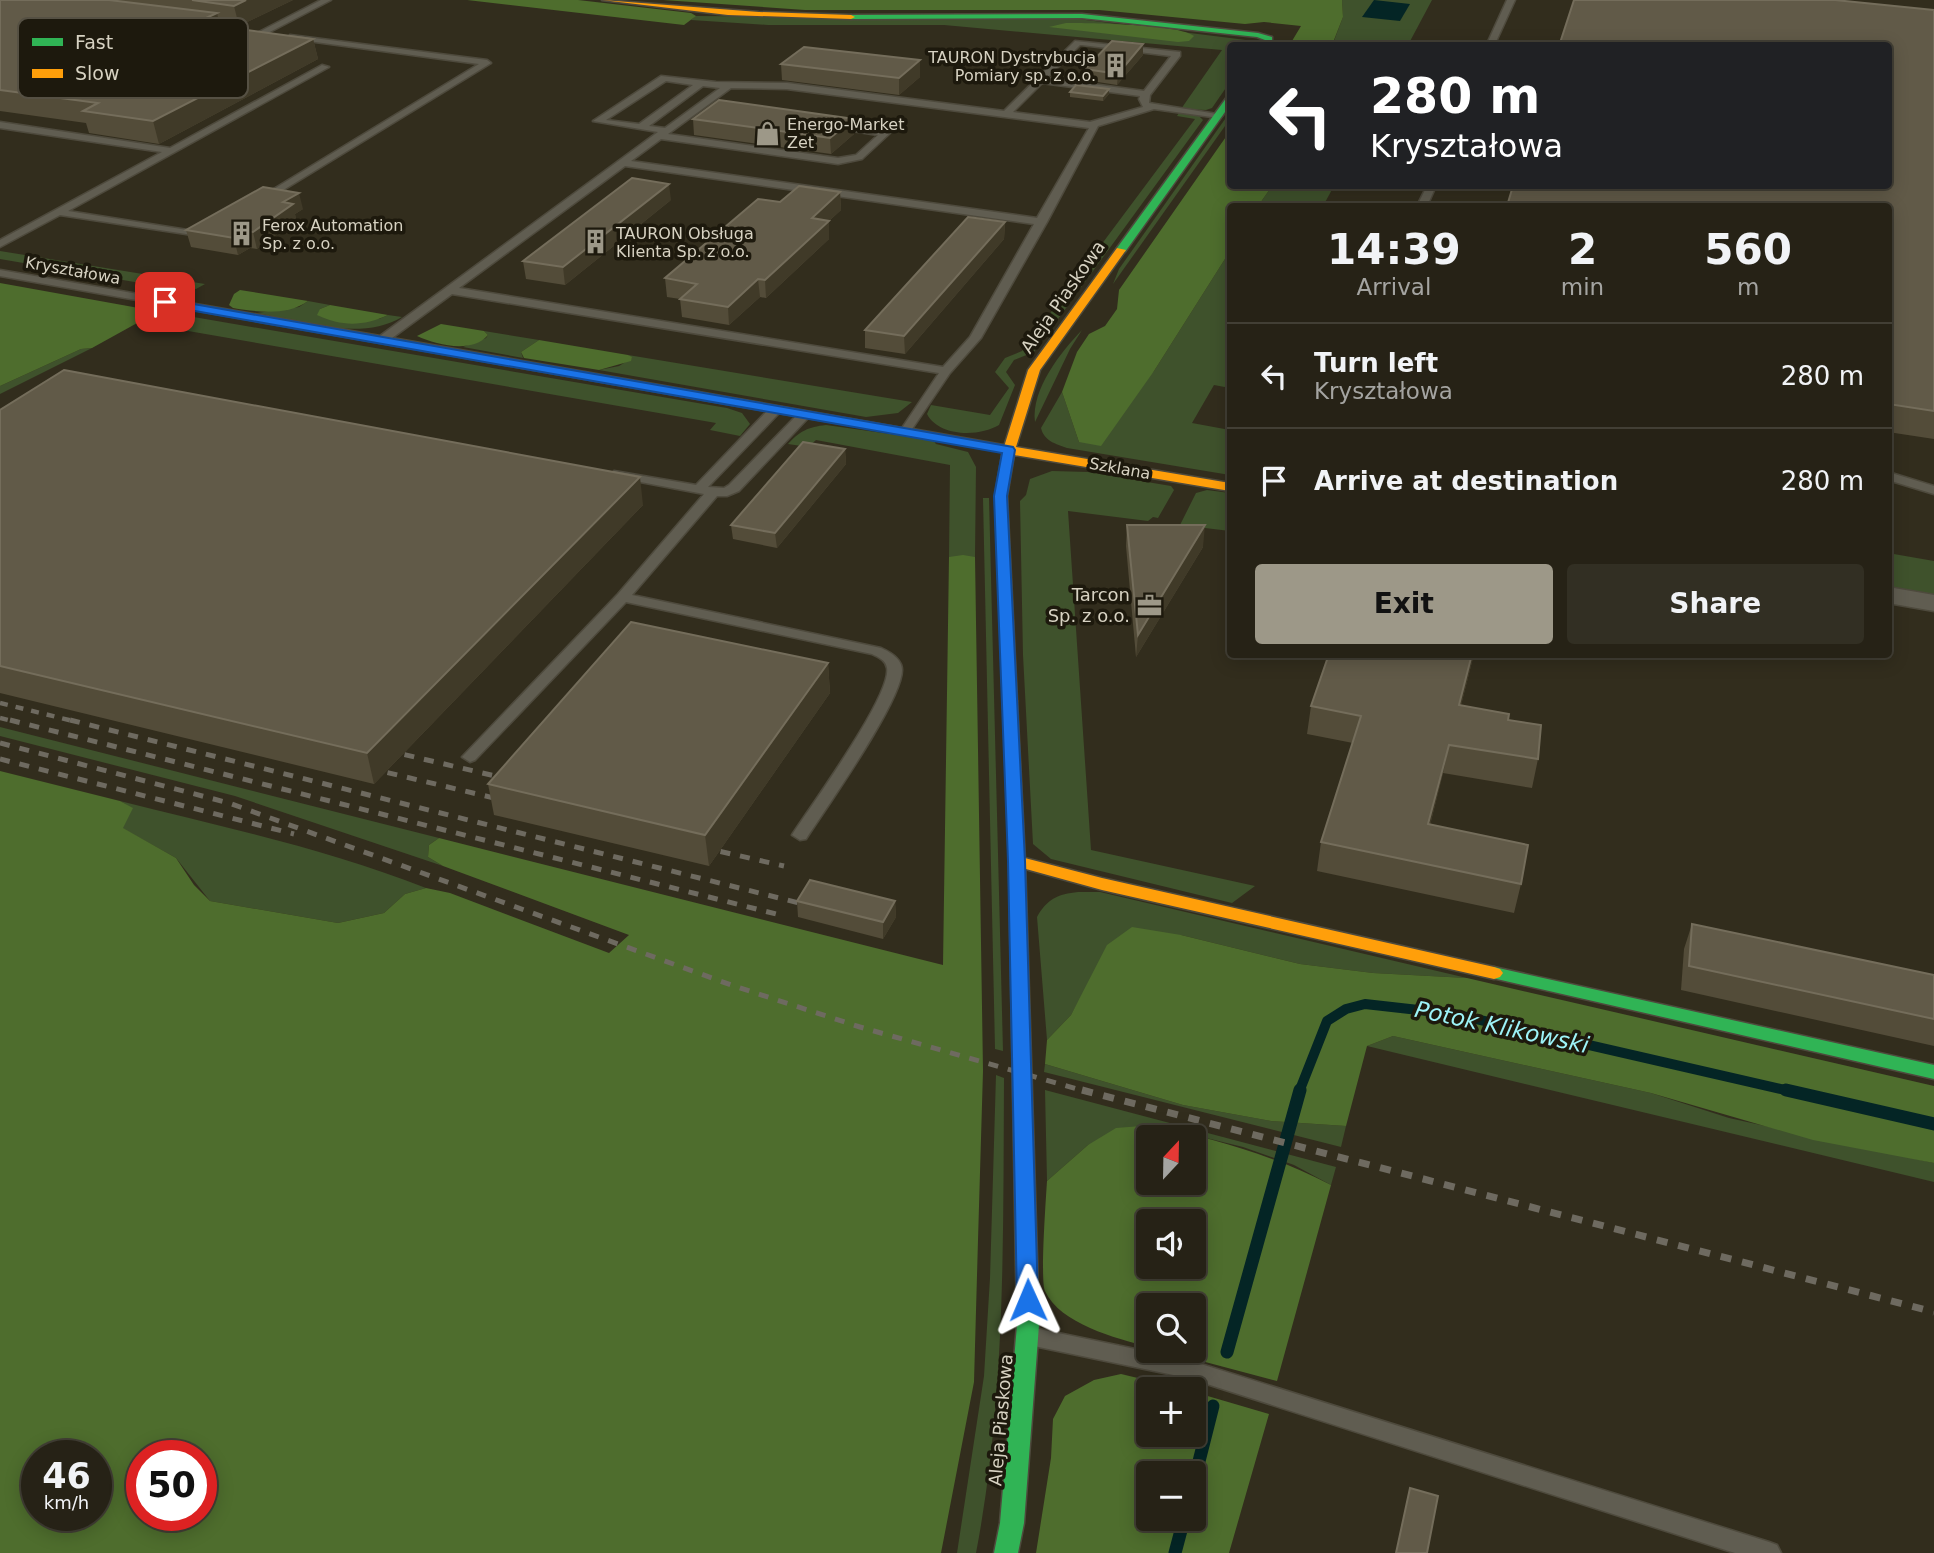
<!DOCTYPE html>
<meta charset="utf-8">
<style>
:root{--surface:#262216;--page:#322f23;--text:#f1f3f6;--muted:#a4a4a1;--line:#423f35;--accent:#9d9888}
body{margin:0;font-family:"DejaVu Sans",sans-serif;background:var(--page);color:var(--text);height:100vh;display:flex;flex-direction:column;font-size:26px;white-space:nowrap}
*{box-sizing:border-box;margin:0}
p{font-size:23px;color:var(--muted)}
.icon{flex:none;width:38px;height:38px;fill:none;stroke:currentColor;stroke-width:2;stroke-linecap:round;stroke-linejoin:round}
.map{position:relative;flex:1;overflow:hidden}
.side{position:absolute;left:1227px;top:203px;width:665px;height:455px;display:flex;flex-direction:column;background:var(--surface);border-radius:7px;box-shadow:0 4px 18px #0003,0 0 0 2px var(--line)}
.side>*{flex:none}
.guide{position:absolute;left:1227px;top:42px;width:665px;height:147px;border-radius:7px;box-shadow:0 4px 18px #0003,0 0 0 2px var(--line);background:#202124;color:#fff;overflow:hidden}
.needle{width:46px;rotate:22deg}
.tools{position:absolute;left:1136px;top:1125px;display:grid;gap:14px}
.tools a{display:grid;place-items:center;width:70px;height:70px;border-radius:7px;background:var(--surface);box-shadow:0 4px 18px #0003,0 0 0 2px var(--line);font-size:35px}
.speed{position:absolute;left:21px;top:1440px;display:flex;gap:14px;font-size:35px;font-weight:700;text-align:center}
.speed>*{display:grid;place-content:center;width:91px;height:91px;border-radius:50%;background:var(--surface);box-shadow:0 4px 18px #0003,0 0 0 2px var(--line);line-height:1}
.speed small{font-size:18px;font-weight:400}
.speed .limit{border:10px solid #d22;background:#fff;color:#111}
.pin{position:absolute;display:grid;place-items:center;width:60px;height:60px;color:#fff;margin:-30px;border-radius:14px;box-shadow:0 4px 10px #0006}
.me{position:absolute;width:77px;margin:-38px;rotate:359deg;stroke-linejoin:round;filter:drop-shadow(0 0 5px #0008)}
.turn{display:flex;align-items:center;gap:24px;height:147px;padding:0 28px;font-size:32px}
.turn .icon{width:91px;height:91px;stroke-width:2.5}
.turn b{display:block;font-size:49px;line-height:60px}
.eta{display:flex;justify-content:space-evenly;align-items:center;height:119px;text-align:center}
.eta b{font-size:42px;font-weight:700;line-height:49px}
.primary-button{display:flex;gap:14px;margin-top:auto;padding:14px 28px}
.primary-button a{flex:1;height:80px;border-radius:7px;background:var(--accent);color:#111;font-size:28px;font-weight:700;line-height:80px;text-align:center}
.primary-button a+a{background:var(--page);color:var(--text)}
ul{padding:0;list-style:none}
li{display:flex;align-items:center;gap:21px;height:105px;padding:0 28px;border-top:2px solid var(--line)}
li div{flex:1}
li b{display:block;font-size:26px}
li em{font-style:normal}
.map>svg:first-child{display:block}
.green{fill:#3f522c}
.forest{fill:#4e6d2d;fill-rule:evenodd}
.water{fill:#042525}
.lines{fill:none;stroke-linecap:round;stroke-linejoin:round}
.stream-far1{stroke:#042525;stroke-width:10}
.stream{stroke:#042525;stroke-width:13}
.lane-casing{stroke:#4e4a3d;stroke-width:3}
.street-casing{stroke:#4e4a3d;stroke-width:3}
.fast-casing{stroke:#4e4a3d;stroke-width:3}
.slow-casing{stroke:#4e4a3d;stroke-width:3}
.lane{fill:#605d51;fill-rule:evenodd}
.street{fill:#605d51;fill-rule:evenodd}
.fast{fill:#30b455;fill-rule:evenodd}
.slow{fill:#ff9f0a;fill-rule:evenodd}
.rail-far2{stroke:#6e6a60;stroke-width:4.5;stroke-dasharray:8 8;stroke-linecap:butt}
.rail-far1{stroke:#6e6a60;stroke-width:5;stroke-dasharray:10 10;stroke-linecap:butt}
.rail{stroke:#6e6a60;stroke-width:7;stroke-dasharray:11 11;stroke-linecap:butt}
.wall{fill:#534c39}
.shaded-wall{fill:#403a28}
.building{fill:#615a48;stroke:#746d5b;stroke-width:2}
.route{fill:#1a73e8;stroke:#114b97;stroke-width:2}
.labels{text-anchor:middle;stroke-width:7;stroke-linejoin:round;paint-order:stroke}
.far-poi-label{font-size:16px;fill:#d7d2c2;stroke:#1d190d;text-anchor:start}
.far-street-label{font-size:16px;fill:#d7d2c2;stroke:#1d190d}
.street-label{font-size:18px;fill:#d7d2c2;stroke:#1d190d}
.poi-label{font-size:18px;fill:#d7d2c2;stroke:#1d190d;text-anchor:end}
.near-water-label{font-size:23px;font-style:italic;fill:#9df3f8;stroke:#1d190d}
.key{fill:#1d190d;stroke:#555043;stroke-width:2}
.key-label{font-size:19px;fill:#d7d2c2}
</style>
<div class="map">
<svg width="1934" height="1553" viewBox="0 0 1934 1553">
<rect width="100%" height="100%" fill="#322d1d"/>
<g class="green">
<path d="M1342,0H1432L1408,45L1332,46L1343,17Z"/>
<path d="M695,16L1078,19L1254,41L1255,45L1230,46V82L1212,108L1206,110L1181,109L1222,50L944,25H768L691,20Z"/>
<path d="M1230,112V119L1113,284L1119,269Z"/>
<path d="M1179,113L1199,116L1203,120L1034,352L1014,360L1006,372L1015,385L999,425C979,437 939,437 927,414L931,405L990,415L1009,388L995,372L1005,358L1022,351L1195,119L1177,116Z"/>
<path d="M1272,186H1334L1323,206H1258Z"/>
<path d="M0,251L205,284L196,289L157,282L152,285L0,259Z"/>
<path d="M1230,251V388L1214,385L1192,423L1230,430V475L1067,448C1056,444 1044,441 1041,428L1062,392L1079,442L1154,371Z"/>
<path d="M308,301L330,305L320,309L379,319L388,315L402,317C361,342 301,321 257,313L299,307Z"/>
<path d="M182,315L727,408L742,413L750,424L740,436L710,430L716,423L165,327Z"/>
<path d="M1082,330L1070,349L1035,422C1031,389 1061,352 1082,330Z"/>
<path d="M484,331L539,340L521,352L523,358L463,347L486,338L488,335Z"/>
<path d="M92,348L0,394V386L81,349Z"/>
<path d="M628,355L912,402L898,413L866,417L599,370L619,366L632,358Z"/>
<path d="M826,425L933,440L936,444L968,452L976,467L975,557H949L950,465L816,440L808,447L788,444C800,431 808,427 826,425Z"/>
<path d="M1052,471L1088,472L1171,486L1174,490L1158,518L1153,517L1148,521L1068,511L1091,850L1255,886L1232,903L1051,859L1033,844L1023,655L1020,501L1026,495L1030,479Z"/>
<path d="M1207,490L1230,493V531L1180,525L1196,493Z"/>
<path d="M983,498H989L1003,1051L995,1049Z"/>
<path d="M1888,553L1934,561V595L1888,587Z"/>
<path d="M0,727L439,838L429,845L428,857L443,866L235,796L0,736Z"/>
<path d="M120,801C223,827 327,849 426,888L405,894L384,913L338,923L210,901L176,858L122,828L132,808Z"/>
<path d="M1078,892H1100L1467,978L1373,973L1300,964L1181,935L1089,983L1071,1015L1047,1040L1037,917C1047,899 1058,894 1078,892Z"/>
<path d="M1393,1036L1651,1093L1729,1118L1934,1163V1182L1367,1046Z"/>
<path d="M1045,1064L1183,1105L1271,1121L1346,1126L1341,1147L1044,1072Z"/>
<path d="M996,1075L1004,1078C1003,1237 1006,1396 976,1553H957L984,1376L990,1278Z"/>
<path d="M1045,1090L1336,1167L1331,1185L1294,1165L1243,1147L1153,1125L1088,1145L1047,1181Z"/>
</g>
<g class="forest">
<path d="M467,0H578L691,13L696,16L684,25Z"/>
<path d="M663,0H1342L1343,17L1332,45L1289,46L1301,26L1264,22L1245,24L1099,10H805Z"/>
<path d="M1066,23C1089,23 1179,24 1194,36L1189,41L1178,42L1049,27Z"/>
<path d="M1230,131V186H1272L1258,206H1230V251L1154,371L1101,446L1079,442L1062,392L1077,352L1089,334L1105,326L1117,309L1119,290Z"/>
<path d="M0,283L161,312L144,323L139,322L92,348L81,349L0,386Z"/>
<path d="M240,290L308,301C288,316 256,312 233,308L229,305L234,294Z"/>
<path d="M330,305L388,315C364,326 342,327 317,315L320,309Z"/>
<path d="M441,324L484,331L488,335C472,354 437,345 417,336Z"/>
<path d="M539,340L628,355L632,357L631,361L599,370L524,358L521,352Z"/>
<path d="M963,555L975,557L983,1071L978,1240L974,1382L941,1553H0V771L120,801L133,808L123,828L176,858L194,885L210,901L338,923L384,913L405,894L426,888L450,893L609,953L629,935L443,866L428,857L429,845L439,838L943,965L949,557ZM37,1456H96V1516H37ZM201,1456V1516H142V1456Z"/>
<path d="M1132,927L1181,935L1300,964L1373,973L1467,978L1934,1086V1163L1813,1140L1651,1093L1393,1036L1367,1046L1346,1126L1271,1121L1183,1105L1045,1064L1047,1040L1071,1015L1107,945Z"/>
<path d="M1154,1125C1215,1140 1274,1155 1331,1185L1277,1381L1164,1351H1194V1306H1148V1347C1116,1338 1060,1324 1045,1291C1040,1281 1046,1198 1047,1181L1088,1145L1116,1128ZM1148,1138H1194V1183H1148ZM1148,1222H1194V1267H1148Z"/>
<path d="M1121,1374L1184,1389L1148,1390V1435H1194V1392L1269,1414L1229,1553H1036L1051,1458L1053,1419L1065,1396L1094,1380ZM1148,1474H1194V1519H1148Z"/>
</g>
<path class="water" d="M1374,0L1410,4L1400,21L1362,17Z"/>
<g class="lines">
<path class="stream-far1" d="M1299,1092L1327,1021L1346,1009L1365,1004L1454,1014L1794,1092"/>
<g class="stream">
<path d="M1786,1090L1934,1124"/>
<path d="M1227,1352L1300,1090"/>
<path d="M1194,1481L1213,1406"/>
<path d="M1175,1553L1184,1519"/>
</g>
<defs>
<g id="lane">
<path d="M321,0H331L264,35L257,33Z"/>
<path d="M1507,0H1515L1494,46H1486Z"/>
<path d="M290,35L487,60L491,63L262,203L257,200L259,198L479,64L293,39Z"/>
<path d="M1075,41L1180,52V56L1150,95L1149,103L1223,115L1219,118L1154,109L1098,126L1047,222L981,338L950,373L912,429L1009,446L1013,447V453L808,418L739,491L727,496H717L632,595L881,648C890,652 902,659 902,670C902,701 826,808 806,839L800,840L792,835C810,807 892,695 887,668C886,660 878,657 872,654L626,602L475,760L470,762L462,757L618,594L704,494L614,477V471L696,485L767,411L0,276V270L380,336L658,132L593,121L661,76L716,82L787,83L1004,111ZM1080,45H1082L1171,56L1144,91L1047,78ZM666,81L693,85L639,124L606,120ZM1042,83L1140,96L1139,99L1143,107L1090,122L1013,112ZM703,86L720,88L665,128L649,126ZM731,88L787,89L1089,128L1037,218L631,161L661,139L838,164L862,159L890,133L831,123L829,125L834,128L878,135L856,155L838,158L668,134ZM625,166L1034,224L970,337L943,367L459,288ZM452,294L939,373L902,428L392,338ZM779,413L796,416L729,485L724,488L708,487Z"/>
<path d="M322,65L329,67L68,211L200,232L211,230L212,232L206,237L60,215L0,247V240L162,152L0,128V122L170,148Z"/>
<path d="M1427,186H1436L1427,206H1417Z"/>
<path d="M1888,472L1934,486V494L1888,480Z"/>
<path d="M1034,1328L1188,1360L1769,1542L1777,1545L1781,1553H1735L1188,1378L1034,1346L1026,1343L1023,1337L1026,1331Z"/>
</g>
<path id="street" d="M1888,587L1934,595V611L1888,603Z"/>
<g id="fast">
<path d="M1082,14L1258,33L1272,37V46H1264L1265,40L1257,37L1082,18L851,19L847,17L851,15Z"/>
<path d="M1230,96V105L1125,252H1117V248L1227,97Z"/>
<path d="M1010,697L1017,701L1025,861L1039,1325L1024,1523L1018,1553H994L1000,1523L1017,1325L1009,861L1003,701Z"/>
<path d="M1494,967L1934,1065V1079L1488,977L1485,973L1488,969Z"/>
</g>
<g id="slow">
<path d="M602,0L759,12L851,15L855,17L851,19L728,15Z"/>
<path d="M1117,248L1126,250L1040,370L1016,447L1230,483V491L1014,455L1007,496L1017,701L1010,705L1003,701L995,496L1003,450L1028,370Z"/>
<path d="M1017,856L1102,878L1494,967L1500,969L1503,973L1500,977L1494,979L1102,890L1011,865L1009,861Z"/>
</g>
</defs>
<use href="#lane" class="lane-casing"/>
<use href="#street" class="street-casing"/>
<use href="#fast" class="fast-casing"/>
<use href="#slow" class="slow-casing"/>
<use href="#lane" class="lane"/>
<use href="#street" class="street"/>
<use href="#fast" class="fast"/>
<use href="#slow" class="slow"/>
<g class="rail-far2">
<path d="M0,703L77,722"/>
<path d="M0,718L17,722"/>
</g>
<g class="rail-far1">
<path d="M10,720L784,916"/>
<path d="M70,720L815,907"/>
<path d="M0,743L229,803L734,986L860,1027L1088,1092"/>
<path d="M385,750L512,780"/>
<path d="M0,759L294,834"/>
<path d="M368,768L511,802"/>
<path d="M701,847L784,866"/>
</g>
<path class="rail" d="M1082,1090L1934,1312"/>
</g>
<g class="wall">
<path d="M0,0H293L239,26L219,23L220,27L313,39L318,59L159,144L89,133L86,123L0,111Z"/>
<path d="M1934,10V439L1888,432V206Z"/>
<path d="M1143,55L1117,85L1085,80V69Z"/>
<path d="M920,60V77L899,95L782,80L781,64Z"/>
<path d="M1070,92L1109,94L1103,101L1070,97Z"/>
<path d="M693,119H854V134L831,154L694,135Z"/>
<path d="M840,192L841,210L829,221V239L766,298L760,297L729,325L682,317L680,299L667,297L665,278L780,202Z"/>
<path d="M671,200L565,285L526,279L523,261Z"/>
<path d="M303,209L295,214L296,220L257,249L250,248L238,255L191,247L186,230Z"/>
<path d="M1005,222L1004,239L905,354L865,348V330Z"/>
<path d="M0,410L643,505L374,784L0,693Z"/>
<path d="M845,449L846,464L777,548L733,539L731,525Z"/>
<path d="M1127,525L1203,547L1136,657L1126,546Z"/>
<path d="M1329,654H1474L1461,705L1508,720L1538,759L1532,788L1443,773L1430,825L1521,884L1514,913L1317,871L1321,842L1353,743L1307,734L1311,706Z"/>
<path d="M828,663L830,693L709,866L494,815L488,784Z"/>
<path d="M797,901H895L896,917L883,939L798,917Z"/>
<path d="M1692,924L1934,975V1046L1681,990L1684,949Z"/>
</g>
<g class="shaded-wall">
<path d="M246,0H293L239,26L234,6Z"/>
<path d="M217,13L222,34L195,23Z"/>
<path d="M313,39L318,59L159,144L153,121Z"/>
<path d="M1143,44V55L1117,85L1118,74Z"/>
<path d="M920,60V77L899,95V78Z"/>
<path d="M1109,89V94L1103,101V96Z"/>
<path d="M854,119V134L831,154L830,138Z"/>
<path d="M669,184L671,200L565,285L563,267Z"/>
<path d="M840,192L841,210L829,221V239L766,298L765,280L812,218Z"/>
<path d="M299,193L303,209L295,214L296,220L257,249L253,232L283,202Z"/>
<path d="M1005,222L1004,239L905,354L904,336Z"/>
<path d="M246,231L250,248L238,255L234,238Z"/>
<path d="M758,279L760,297L729,325L728,307Z"/>
<path d="M845,449L846,464L777,548L775,533Z"/>
<path d="M640,477L643,505L374,784L367,753Z"/>
<path d="M1205,525L1203,547L1136,657L1138,635Z"/>
<path d="M1472,654H1474L1454,733L1459,705Z"/>
<path d="M828,663L830,693L709,866L705,835Z"/>
<path d="M1449,745L1443,773L1423,853L1428,824Z"/>
<path d="M895,901L896,917L883,939V922Z"/>
</g>
<g class="building">
<path d="M0,0H109L217,13L195,23L313,39L153,121L83,111L98,103L0,90Z"/>
<path d="M192,0H246L234,6Z"/>
<path d="M1574,0H1835L1934,10V411L1888,404V206H1507L1513,186H1888V46H1559Z"/>
<path d="M1112,41L1143,44L1118,74L1085,69Z"/>
<path d="M804,47L920,60L899,78L781,64Z"/>
<path d="M1076,85L1109,89L1103,96L1070,92Z"/>
<path d="M719,100L854,119L830,138L693,119Z"/>
<path d="M632,178L669,184L563,267L523,261Z"/>
<path d="M799,186L840,192L812,218L829,221L765,280L758,279L728,307L680,299L697,284L665,278L758,199L780,202Z"/>
<path d="M263,187L299,193L283,202L293,204L253,232L246,231L234,238L186,230Z"/>
<path d="M968,217L1005,222L904,336L865,330Z"/>
<path d="M64,370L640,477L367,753L0,666V410Z"/>
<path d="M803,442L845,449L775,533L731,525Z"/>
<path d="M1127,525H1205L1138,635Z"/>
<path d="M631,622L828,663L705,835L488,784Z"/>
<path d="M1329,654H1472L1459,705L1509,714L1508,720L1541,725L1538,759L1449,745L1428,824L1528,845L1521,884L1321,842L1361,716L1311,706Z"/>
<path d="M810,880L895,901L883,922L797,901Z"/>
<path d="M1692,924L1934,975V1019L1689,966Z"/>
<path d="M1410,1488L1438,1496L1427,1553H1396Z"/>
</g>
<path class="route" d="M165,299L1013,447L1015,450L1007,496L1025,861L1038,1300L1035,1306L1028,1308L1020,1306L1017,1300L1008,861L994,496L1002,453L161,305L160,302Z"/>
<defs>
<symbol id="building-bare" viewBox="-9 -9 18 18"><path d="M-4-6H4V6H1V3H-1V6H-4ZM-2.5-4.3h1.7v1.8h-1.7ZM.8-4.3h1.7v1.8H.8ZM-2.5-1h1.7V.8h-1.7ZM.8-1h1.7V.8H.8Z" fill="#9d9888" stroke="#1d190d" stroke-width="2.5" paint-order="stroke"/></symbol>
<symbol id="shop-bare" viewBox="-9 -9 18 18"><path d="M-5-2.5h2.3a2.7 3.5 0 0 1 5.4 0H5L5.5 6h-11ZM-1.5-2.5h3a1.5 2.3 0 0 0-3 0Z" fill="#9d9888" stroke="#1d190d" stroke-width="2.5" paint-order="stroke"/></symbol>
<symbol id="office-bare" viewBox="-9 -9 18 18"><path d="M-6-3h4V-5.5h4V-3h4V5H-6ZM-1-4.5V-3h2v-1.5ZM-6 0V1H6V0Z" fill="#9d9888" stroke="#1d190d" stroke-width="2.5" paint-order="stroke"/></symbol>
</defs>
<g fill-rule="evenodd">
<use href="#building-bare" x="1098" y="48" width="35" height="35"/>
<use href="#shop-bare" x="750" y="116" width="35" height="35"/>
<use href="#building-bare" x="224" y="216" width="35" height="35"/>
<use href="#building-bare" x="578" y="224" width="35" height="35"/>
<use href="#office-bare" x="1132" y="588" width="35" height="35"/>
</g>
<g class="labels">
<g class="far-poi-label">
<text x="1096" y="63" text-anchor="end">TAURON Dystrybucja<tspan x="1096" dy="18">Pomiary sp. z o.o.</tspan></text>
<text x="787" y="130">Energo-Market<tspan x="787" dy="18">Zet</tspan></text>
<text x="262" y="231">Ferox Automation<tspan x="262" dy="18">Sp. z o.o.</tspan></text>
<text x="616" y="239">TAURON Obsługa<tspan x="616" dy="18">Klienta Sp. z o.o.</tspan></text>
</g>
<g class="far-street-label">
<text transform="translate(73 270) rotate(10)" y="6">Kryształowa</text>
<text transform="translate(1120 468) rotate(10)" y="6">Szklana</text>
</g>
<g class="street-label">
<text transform="translate(1063 297) rotate(-55)" y="6">Aleja Piaskowa</text>
<text transform="translate(1001 1420) rotate(-85)" y="6">Aleja Piaskowa</text>
</g>
<g class="poi-label">
<text x="1130" y="601">Tarcon<tspan x="1130" dy="21">Sp. z o.o.</tspan></text>
</g>
<g class="near-water-label">
<text transform="translate(1502 1027) rotate(12)" y="8">Potok Klikowski</text>
</g>
</g>
<rect x="18" y="18" width="230" height="80" rx="10" class="key"/>
<rect x="32" y="38" width="31" height="8" fill="#30b455"/>
<rect x="32" y="69" width="31" height="9" fill="#ff9f0a"/>
<g class="key-label">
<text x="75" y="49">Fast</text>
<text x="75" y="80">Slow</text>
</g>
</svg>
<div class="tools">
<a><svg class="needle" viewBox="-14 -14 28 28"><path d="M0-13l5 13h-10z" fill="#e53935"/><path d="M0 13l5-13h-10z" fill="#a4a4a1"/></svg></a>
<a><svg class="icon" aria-label="sound" viewBox="0 0 24 24"><path d="M4 9h4l5-4v14l-5-4H4zM17 9q2 3 0 6"/></svg></a>
<a><svg class="icon" aria-label="search" viewBox="0 0 24 24"><circle cx="10" cy="10" r="6"/><path d="M15 15l6 6"/></svg></a>
<a>+</a>
<a>−</a>
</div>
<div class="speed"><div>46<small>km/h</small></div><div class="limit">50</div></div>
<div class="pin" style="left:165px;top:302px;background:#d93025"><svg class="icon" aria-label="arrive" viewBox="0 0 24 24"><path d="M6 21V4h12l-3 4 3 4H6"/></svg></div>
<svg class="me" style="left:1028px;top:1300px" viewBox="-20 -20 40 40"><path d="M0-17L14 15 0 8-14 15z" fill="#1a73e8" stroke="#fff" stroke-width="4"/></svg>
<div class="guide">
<div class="turn"><svg class="icon" aria-label="left" viewBox="0 0 24 24"><path d="M17 20v-9H6M10 6l-5 5 5 5"/></svg><div><b>280 m</b>Kryształowa</div></div>
</div>
<section class="side">
<div class="eta">
<div><b>14:39</b><p>Arrival</p></div>
<div><b>2</b><p>min</p></div>
<div><b>560</b><p>m</p></div>
</div>
<ul>
<li><svg class="icon" aria-label="left" viewBox="0 0 24 24"><path d="M17 20v-9H6M10 6l-5 5 5 5"/></svg><div><b>Turn left</b><p>Kryształowa</p></div><em>280 m</em></li>
<li><svg class="icon" aria-label="arrive" viewBox="0 0 24 24"><path d="M6 21V4h12l-3 4 3 4H6"/></svg><div><b>Arrive at destination</b></div><em>280 m</em></li>
</ul>
<div class="primary-button"><a>Exit</a><a>Share</a></div>
</section>
</div>
